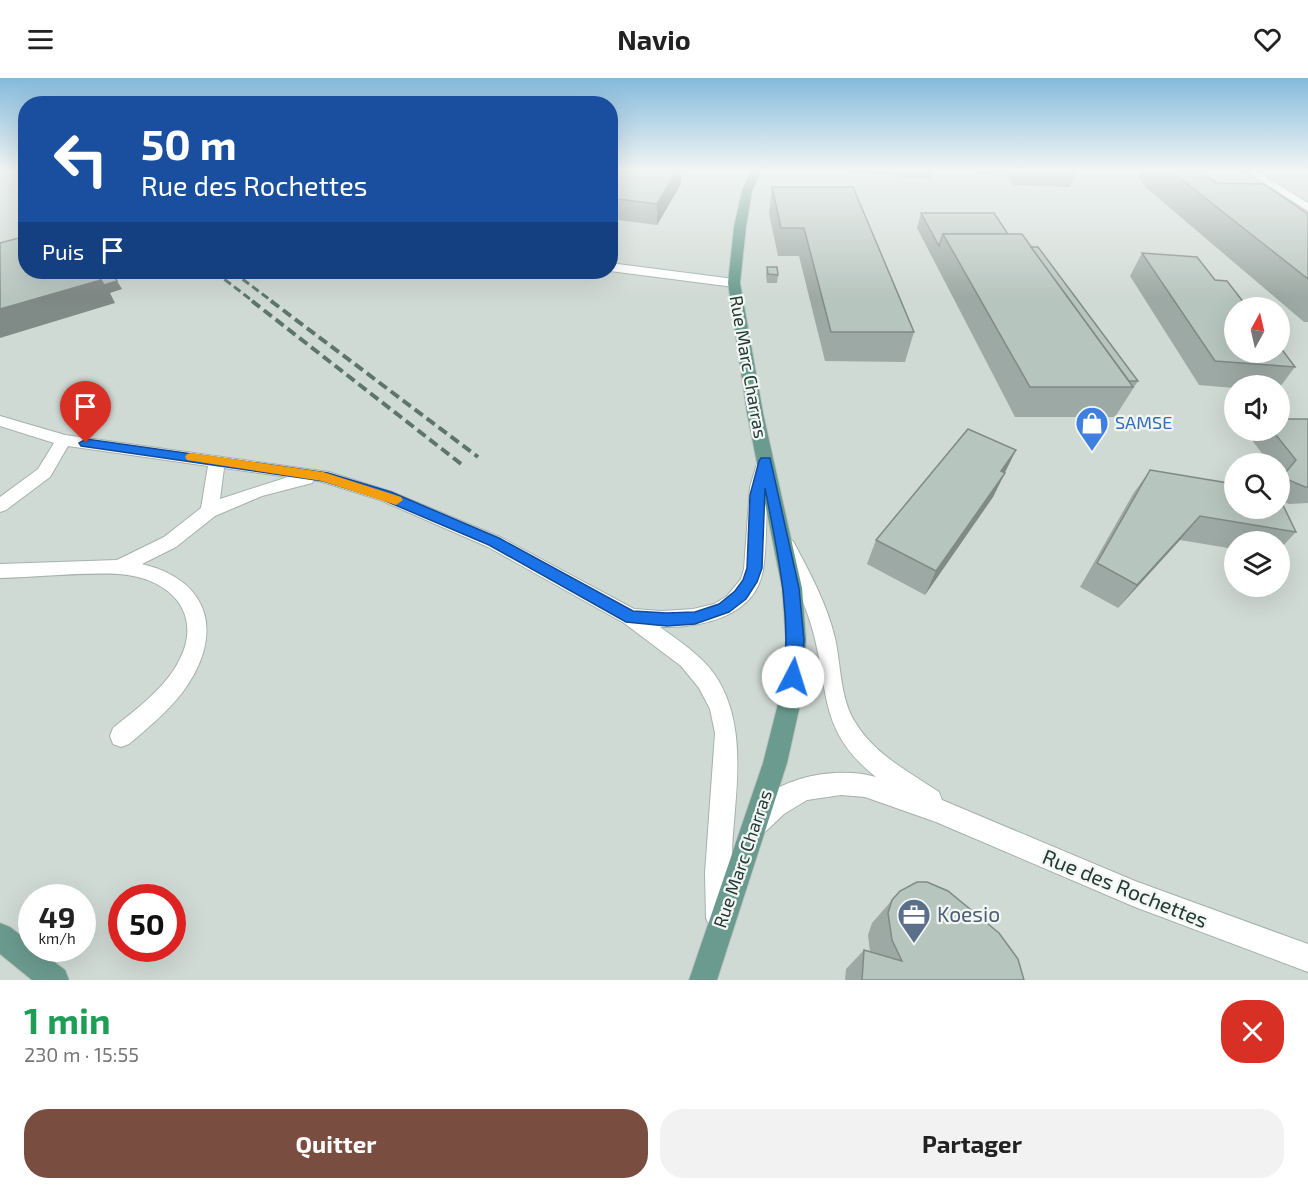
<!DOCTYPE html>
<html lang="fr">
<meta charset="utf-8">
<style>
:root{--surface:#fff;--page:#f2f2f2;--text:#222;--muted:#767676;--accent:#794e41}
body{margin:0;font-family:"Exo 2",sans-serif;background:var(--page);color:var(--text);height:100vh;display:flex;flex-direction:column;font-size:22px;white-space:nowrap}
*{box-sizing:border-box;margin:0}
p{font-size:20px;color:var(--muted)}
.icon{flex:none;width:33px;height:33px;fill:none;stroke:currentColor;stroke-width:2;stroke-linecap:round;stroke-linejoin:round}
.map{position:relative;height:902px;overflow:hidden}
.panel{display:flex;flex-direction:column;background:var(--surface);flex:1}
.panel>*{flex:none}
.banner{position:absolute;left:18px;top:18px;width:600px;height:183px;border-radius:24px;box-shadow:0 6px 24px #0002;background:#1a4fa0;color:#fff;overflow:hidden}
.needle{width:39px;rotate:8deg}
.buttons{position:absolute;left:1224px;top:219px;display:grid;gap:12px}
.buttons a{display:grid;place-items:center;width:66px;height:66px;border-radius:50%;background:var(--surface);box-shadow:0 6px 24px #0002;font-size:30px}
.speed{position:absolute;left:18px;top:806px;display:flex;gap:12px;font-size:30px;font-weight:700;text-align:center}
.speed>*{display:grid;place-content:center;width:78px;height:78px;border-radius:50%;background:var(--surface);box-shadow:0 6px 24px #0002;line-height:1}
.speed small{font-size:15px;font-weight:400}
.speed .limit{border:9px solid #d22;background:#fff;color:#111}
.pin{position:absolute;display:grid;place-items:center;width:51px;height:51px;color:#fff;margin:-62px -26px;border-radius:50% 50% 50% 0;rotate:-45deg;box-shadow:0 0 6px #0007}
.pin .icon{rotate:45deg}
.me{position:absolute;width:66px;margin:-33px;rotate:5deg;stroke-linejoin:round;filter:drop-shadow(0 0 4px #0008)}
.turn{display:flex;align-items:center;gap:21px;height:126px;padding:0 24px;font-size:27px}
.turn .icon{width:78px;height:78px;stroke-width:2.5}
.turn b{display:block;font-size:42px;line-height:51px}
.then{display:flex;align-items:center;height:57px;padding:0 24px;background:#0003;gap:12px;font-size:22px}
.round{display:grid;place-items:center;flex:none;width:63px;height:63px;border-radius:24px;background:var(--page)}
.overview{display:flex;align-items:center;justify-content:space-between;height:102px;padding:0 24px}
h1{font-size:36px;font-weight:700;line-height:45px;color:#1e9e55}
.action{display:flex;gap:12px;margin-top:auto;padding:12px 24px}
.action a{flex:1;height:69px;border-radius:24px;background:var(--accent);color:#fff;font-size:24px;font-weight:700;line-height:69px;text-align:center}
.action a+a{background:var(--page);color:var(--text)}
header{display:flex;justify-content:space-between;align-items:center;height:78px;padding:0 24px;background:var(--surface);font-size:27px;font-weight:700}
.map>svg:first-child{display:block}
.built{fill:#d0dad5;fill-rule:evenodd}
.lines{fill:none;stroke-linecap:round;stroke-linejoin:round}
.minor-casing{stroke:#a5b1ad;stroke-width:2}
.major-casing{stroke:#bdc4c2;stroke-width:2}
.minor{fill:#fff;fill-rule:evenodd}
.major{fill:#6b9b8e;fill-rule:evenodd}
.rail-far1{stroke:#5e756e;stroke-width:3;stroke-dasharray:8 4;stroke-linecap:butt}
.rail{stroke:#5e756e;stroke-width:4;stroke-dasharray:10 5;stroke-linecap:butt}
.wall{fill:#9da9a4}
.shaded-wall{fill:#808a86}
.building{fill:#b7c5bf;stroke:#808a86;stroke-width:1.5}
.route{fill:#1a73e8;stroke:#114b97;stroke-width:1.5}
.slow{fill:#f59e0b}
.labels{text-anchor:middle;stroke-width:4.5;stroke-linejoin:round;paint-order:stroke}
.street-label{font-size:18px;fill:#243933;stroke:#f2f7f4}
.shop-label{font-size:18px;fill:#366cbe;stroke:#f2f7f4;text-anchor:start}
.near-street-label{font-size:21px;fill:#243933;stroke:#f2f7f4}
.near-service-label{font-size:21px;fill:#4e5e75;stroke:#f2f7f4;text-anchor:start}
</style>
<header><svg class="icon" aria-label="menu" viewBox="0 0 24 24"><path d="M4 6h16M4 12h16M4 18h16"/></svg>Navio<svg class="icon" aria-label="heart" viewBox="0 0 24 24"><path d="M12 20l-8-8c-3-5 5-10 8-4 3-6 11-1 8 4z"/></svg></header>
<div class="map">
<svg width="1308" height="902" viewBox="0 0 1308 902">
<rect width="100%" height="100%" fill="#e2eae6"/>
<path class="built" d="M0,93H25L26,194H610L611,93H1308V902H0ZM1234,230H1280V274H1234ZM1234,308H1280V352H1234ZM1234,386H1280V430H1234ZM1234,464H1280V508H1234ZM32,819H82V870H32ZM122,819H172V870H122Z"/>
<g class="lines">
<defs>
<g id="minor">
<path d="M1245,93H1257L1308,125V133Z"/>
<path d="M610,185L734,201L740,205L734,209L610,193Z"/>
<path d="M0,338L65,357L329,394L392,414L500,459L634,531L662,533L693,531L714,526L727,518L741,501L744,491L750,409L759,379H771L773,383C763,420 769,456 763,492C755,540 699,550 660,549C679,563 701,577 715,597C749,648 735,714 732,772C731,795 737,829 728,849L719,853L710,849L706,840L705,795L715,655L710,631L699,610L681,588L624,545L488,469L380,422L322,404L314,402L312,405L262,418L215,438L176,469L142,486C213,503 224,559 182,615C167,634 148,650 129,666L121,669L113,666L110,658L113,650C135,632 160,614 175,590C207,539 173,500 119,496C82,494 38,499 0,500V486L117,482L164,459L201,430L208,388L68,368L50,399L6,432L0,434V419L38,391L54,365L0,348ZM224,390L288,399L220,421Z"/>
<path d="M786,461L793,463C809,493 827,526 835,560C841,587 840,620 855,644C874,676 909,694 939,714L942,722L1135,803L1308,866V894L1135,829L936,744L865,719L841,717L807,722L784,736L766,753L757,756L748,753L745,744C763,700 835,687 876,699C820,655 829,617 814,557C806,526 791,496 777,468L779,463Z"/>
</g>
<g id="major">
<path d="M751,93H761L752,113L746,149L740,205L763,335L802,510L806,562L802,618L787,685L717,902H689L763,685L780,618L786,562L782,510L747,335L728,205L734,149L742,113Z"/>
<path d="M0,845L10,849L32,866V870H36L65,892L69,902H32L0,876Z"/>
</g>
</defs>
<use href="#minor" class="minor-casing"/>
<use href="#major" class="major-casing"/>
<use href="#minor" class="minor"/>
<use href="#major" class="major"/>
<g class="rail-far1">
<path d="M215,194L254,224"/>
<path d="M233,194L273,224"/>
</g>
<g class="rail">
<path d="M252,223L465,389"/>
<path d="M271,223L478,379"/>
</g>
</g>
<g class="wall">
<path d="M610,93L681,106L657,147L610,141Z"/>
<path d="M844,93H932L929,101Z"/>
<path d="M975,93H1077L1070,109L1013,107L1007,98L977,97Z"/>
<path d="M1142,93H1206L1204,96L1216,105L1308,136V244H1304L1143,107L1139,99Z"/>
<path d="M772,109L914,254L905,284L825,283L799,178H778L769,135Z"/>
<path d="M921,135L1008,156L1031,169L1138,303L1115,339H1015L917,150Z"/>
<path d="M1142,175L1295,289L1280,309V308H1234V310L1199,307L1130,198Z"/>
<path d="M767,189L778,197L777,205H767L766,197Z"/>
<path d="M1308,341V425L1289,426L1280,422L1296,454L1280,471V464H1234V471L1180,462L1118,530L1080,509L1133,416L1150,392L1280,430V400L1281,399L1280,397V386H1270L1248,357L1252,352H1280Z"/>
<path d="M1016,372L993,419L925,517L867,486L876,462Z"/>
<path d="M900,813L1024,902H845L846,891L864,872L870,874L868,857L872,845Z"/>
</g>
<g class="shaded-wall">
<path d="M677,93H681V106L657,147V126Z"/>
<path d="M101,202L117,203L122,211L110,215L115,225L0,260V231Z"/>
<path d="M1016,372L1004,396L1001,393Z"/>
<path d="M1005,395L993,419L925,517L936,493Z"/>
<path d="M1200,438L1180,462L1118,530L1137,507Z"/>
</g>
<g class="building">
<path d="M610,93H677L657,126L610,120Z"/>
<path d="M1171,93H1200L1216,105L1264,106L1308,136V201Z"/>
<path d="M772,109H853L914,254H831L804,150H781Z"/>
<path d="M921,135H994L1008,156H943L939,168Z"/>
<path d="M943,156H1022L1133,309H1030Z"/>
<path d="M26,158V194H96L101,202L0,231V165Z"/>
<path d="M1031,169H1038L1138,303H1129Z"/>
<path d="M1142,175L1197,179L1215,202L1227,203L1248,230H1234V274H1280V269L1295,289L1215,283Z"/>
<path d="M767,189H777L778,197L768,196Z"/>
<path d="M109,194H112L117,203L104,207L98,197Z"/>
<path d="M1280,341H1308V409H1305L1282,399L1296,382L1272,352H1280Z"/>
<path d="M968,351L1016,372L1001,393L1005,395L936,493L876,462Z"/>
<path d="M1150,392L1234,406V430H1280V421L1296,454L1200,438L1137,507L1097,485Z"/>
<path d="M917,804H927L948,813L999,855L1018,881L1024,902H862L864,872L902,883L892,862L888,835L892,822L900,813Z"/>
</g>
<linearGradient id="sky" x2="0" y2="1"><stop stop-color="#84badc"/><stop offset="0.42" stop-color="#f2f6f4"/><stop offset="1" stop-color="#f2f6f4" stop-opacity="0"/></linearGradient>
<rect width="1308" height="219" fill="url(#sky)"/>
<path class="route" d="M86,361L328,395L391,414L499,460L633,533L667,535L695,534L719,526L735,513L743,502L747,490L750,417L759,383L761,380H770L799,510L804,562L801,599L798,604L793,607L787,604L784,599C791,530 778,478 765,410L762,490L757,504L746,521L729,534L695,546L667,548L626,544L489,467L381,421L323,403L81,368L79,365Z"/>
<path class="slow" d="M191,375L323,394L401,419L403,422L396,427L322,403L187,382L185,379L187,376Z"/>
<defs>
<symbol id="shop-pin" viewBox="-11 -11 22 30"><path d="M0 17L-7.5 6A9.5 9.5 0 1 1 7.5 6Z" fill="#3f7fe0" stroke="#f2f7f4"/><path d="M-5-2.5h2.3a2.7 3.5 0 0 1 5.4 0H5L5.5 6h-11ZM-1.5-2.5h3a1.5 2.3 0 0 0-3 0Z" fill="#fff"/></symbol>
<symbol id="office-pin" viewBox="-11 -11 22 30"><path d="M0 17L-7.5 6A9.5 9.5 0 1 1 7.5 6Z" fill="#5c6f8a" stroke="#f2f7f4"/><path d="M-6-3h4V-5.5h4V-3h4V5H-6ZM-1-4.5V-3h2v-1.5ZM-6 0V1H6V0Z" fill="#fff"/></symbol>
</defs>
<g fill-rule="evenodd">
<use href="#shop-pin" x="1073" y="326" width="38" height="52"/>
<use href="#office-pin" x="895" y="818" width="38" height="52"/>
</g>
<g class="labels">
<g class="street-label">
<text transform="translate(748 289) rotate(80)" y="6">Rue Marc Charras</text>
<text transform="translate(743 781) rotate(-71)" y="6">Rue Marc Charras</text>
</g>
<g class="shop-label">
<text x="1115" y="351">SAMSE</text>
</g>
<g class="near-street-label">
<text transform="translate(1125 811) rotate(22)" y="7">Rue des Rochettes</text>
</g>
<g class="near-service-label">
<text x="937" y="844">Koesio</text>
</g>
</g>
</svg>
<div class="buttons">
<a><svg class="needle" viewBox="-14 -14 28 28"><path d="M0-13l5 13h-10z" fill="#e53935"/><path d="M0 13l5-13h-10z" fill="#767676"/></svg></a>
<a><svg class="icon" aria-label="sound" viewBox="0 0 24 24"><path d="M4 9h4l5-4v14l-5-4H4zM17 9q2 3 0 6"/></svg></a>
<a><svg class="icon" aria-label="search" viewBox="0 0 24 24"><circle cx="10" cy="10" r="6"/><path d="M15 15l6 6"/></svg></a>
<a><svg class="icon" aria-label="layers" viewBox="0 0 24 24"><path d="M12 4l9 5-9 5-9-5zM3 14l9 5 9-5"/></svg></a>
</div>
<div class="speed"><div>49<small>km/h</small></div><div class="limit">50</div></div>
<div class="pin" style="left:86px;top:365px;background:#d93025"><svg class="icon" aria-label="arrive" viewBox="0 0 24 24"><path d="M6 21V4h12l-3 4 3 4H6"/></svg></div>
<svg class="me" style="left:793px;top:599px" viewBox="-20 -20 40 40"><circle r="19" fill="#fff"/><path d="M0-13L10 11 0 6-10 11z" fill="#1a73e8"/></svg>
<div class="banner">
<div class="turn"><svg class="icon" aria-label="left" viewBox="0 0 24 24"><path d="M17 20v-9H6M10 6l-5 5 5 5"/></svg><div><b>50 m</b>Rue des Rochettes</div></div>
<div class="then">Puis<svg class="icon" aria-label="arrive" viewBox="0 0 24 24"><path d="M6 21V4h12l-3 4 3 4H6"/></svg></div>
</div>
</div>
<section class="panel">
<div class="overview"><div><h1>1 min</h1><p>230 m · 15:55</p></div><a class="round" style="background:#d93025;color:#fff"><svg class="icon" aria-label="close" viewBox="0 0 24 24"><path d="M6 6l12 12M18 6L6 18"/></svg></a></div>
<div class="action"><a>Quitter</a><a>Partager</a></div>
</section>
